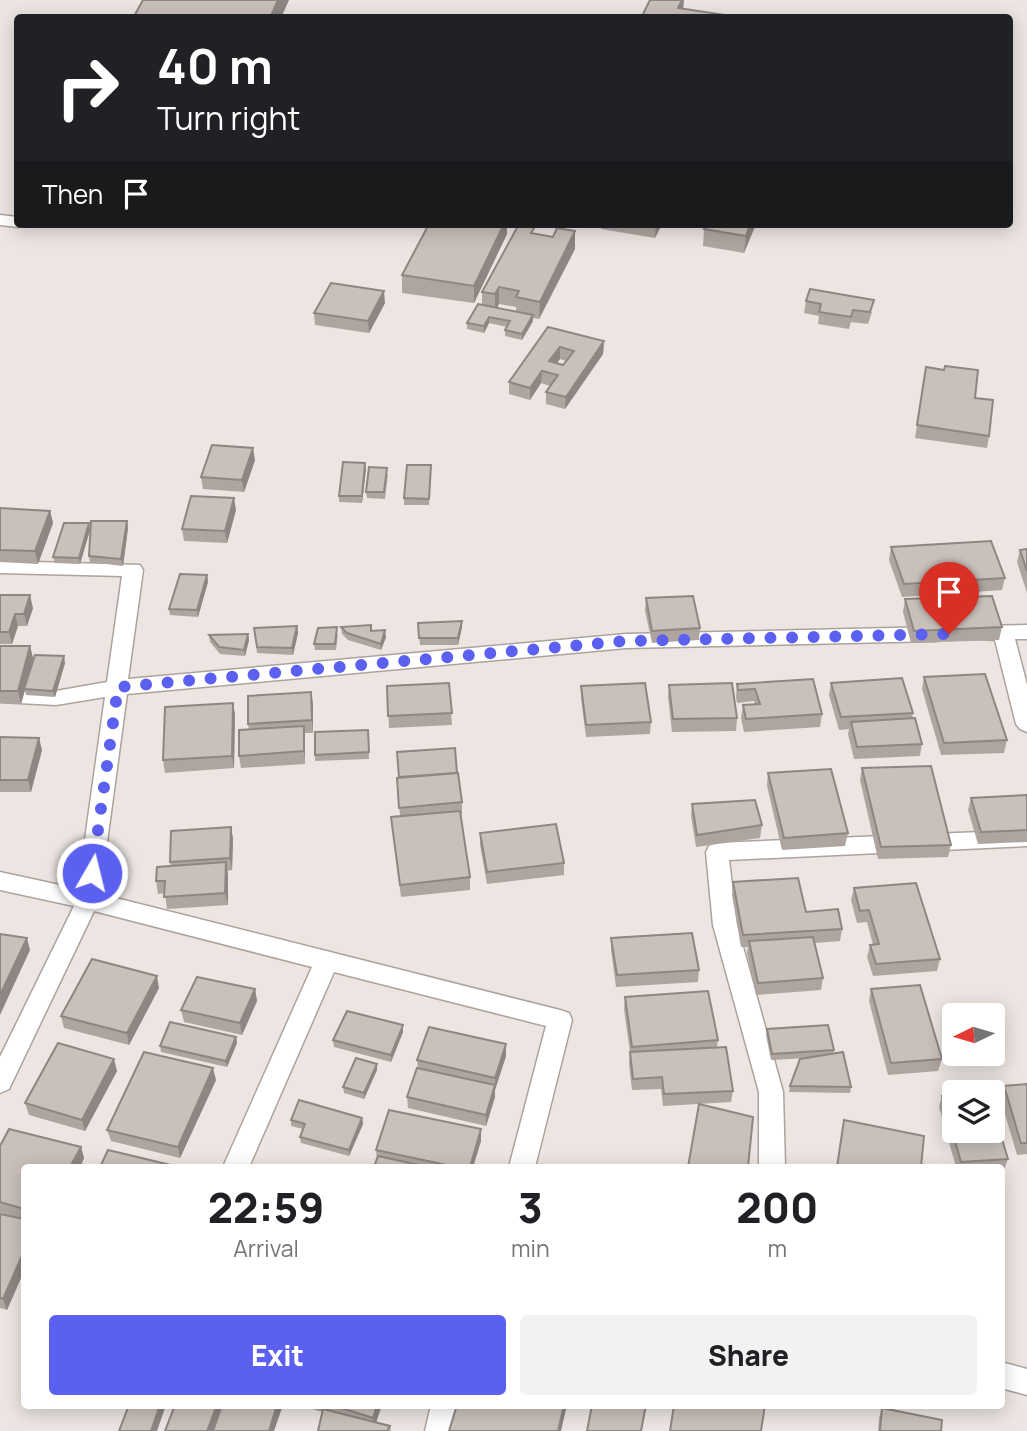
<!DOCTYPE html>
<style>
:root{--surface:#fff;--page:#f2f2f2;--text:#202124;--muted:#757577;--accent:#5c60f0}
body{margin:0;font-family:Manrope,sans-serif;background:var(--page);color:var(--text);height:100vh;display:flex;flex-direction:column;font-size:26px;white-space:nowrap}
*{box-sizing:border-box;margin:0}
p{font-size:23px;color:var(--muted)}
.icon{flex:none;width:38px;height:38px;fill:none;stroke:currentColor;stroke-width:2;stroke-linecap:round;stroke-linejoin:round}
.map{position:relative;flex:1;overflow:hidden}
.drawer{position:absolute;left:21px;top:1164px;width:984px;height:245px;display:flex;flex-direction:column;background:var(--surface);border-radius:7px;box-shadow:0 4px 18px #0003}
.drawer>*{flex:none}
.hud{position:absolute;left:14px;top:14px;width:999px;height:214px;border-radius:7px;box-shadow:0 4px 18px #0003;background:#202124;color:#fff;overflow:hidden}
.needle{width:46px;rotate:265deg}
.fabs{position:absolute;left:942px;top:1003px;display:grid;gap:14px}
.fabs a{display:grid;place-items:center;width:63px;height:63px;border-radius:7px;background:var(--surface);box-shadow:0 4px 18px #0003;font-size:35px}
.pin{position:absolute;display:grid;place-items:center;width:60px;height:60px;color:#fff;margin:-72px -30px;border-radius:50% 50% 50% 0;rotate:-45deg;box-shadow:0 0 7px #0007}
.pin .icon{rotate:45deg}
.me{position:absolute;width:77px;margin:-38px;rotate:8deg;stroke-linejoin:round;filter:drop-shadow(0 0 5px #0008)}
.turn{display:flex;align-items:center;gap:24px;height:147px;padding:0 28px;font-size:32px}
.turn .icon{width:91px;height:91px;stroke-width:2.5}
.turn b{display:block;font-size:49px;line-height:60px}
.then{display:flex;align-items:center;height:66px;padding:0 28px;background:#0003;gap:14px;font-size:26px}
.eta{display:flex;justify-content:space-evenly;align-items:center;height:119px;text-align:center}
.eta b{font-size:42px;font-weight:800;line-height:49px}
.primary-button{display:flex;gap:14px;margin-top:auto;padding:14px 28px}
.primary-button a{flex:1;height:80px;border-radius:7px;background:var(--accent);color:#fff;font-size:28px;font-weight:800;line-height:80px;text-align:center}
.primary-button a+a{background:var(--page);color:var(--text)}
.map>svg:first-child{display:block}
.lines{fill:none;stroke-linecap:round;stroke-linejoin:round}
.street-casing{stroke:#ada39d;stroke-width:3}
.street{fill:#fff;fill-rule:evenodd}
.wall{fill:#aea5a0;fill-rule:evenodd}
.shaded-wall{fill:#8d8682}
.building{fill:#cac0ba;stroke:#8d8682;stroke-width:2;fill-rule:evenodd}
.route{stroke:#5c60f0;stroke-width:12;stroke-dasharray:0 21.6}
</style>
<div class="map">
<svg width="1027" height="1431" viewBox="0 0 1027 1431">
<rect width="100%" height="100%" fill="#ece5e2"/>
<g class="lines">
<defs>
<g id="street">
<path d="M0,215L18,217V224H25L18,227L0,225Z"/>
<path d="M0,561L140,565L143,570L128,679L626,634L936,627L943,629L946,634L943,639L936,641L626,648L127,694L100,894L560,1010L569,1013L572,1020L535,1167H509L546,1026L334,972L249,1167H223L312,967L94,911L9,1089L0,1093V1057L74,906L0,890V872L78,889L105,697L56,705L0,702V688L56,691L107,682L122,576L0,573Z"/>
<path d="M1027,625V639H1015L1027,685V732L1020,729L1016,724L995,640L965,638L962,633L965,628L972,626Z"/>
<path d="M1027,830V846L729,860L737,925L783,1092L785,1167H759V1092L713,925L706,852L709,846L717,843Z"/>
<path d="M1001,1362L1027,1369V1395L1001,1388Z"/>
<path d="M431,1405H459L453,1431H425Z"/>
</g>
</defs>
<use href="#street" class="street-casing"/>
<use href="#street" class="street"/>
</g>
<g class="wall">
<path d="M601,224H662L655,238L601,229Z"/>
<path d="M707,224H756L744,253L703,246L704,229Z"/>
<path d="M575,231V249L539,319L533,318V321L522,340L505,336V330L507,327L489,323L484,333L467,329V323L482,305V292L536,234L553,237ZM499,304L516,307V311L497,308Z"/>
<path d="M507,234L474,303L402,293V275Z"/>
<path d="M806,301L872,312L868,324L851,322L849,329L818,324L819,316L804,313Z"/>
<path d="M385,303L369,333L315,325L314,313Z"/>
<path d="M548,327L604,341L603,354L565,409L546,404V392L550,386L541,383L530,400L509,394V382ZM560,359L566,361L563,365L557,363Z"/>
<path d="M924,380L975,398L989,436L987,448L915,438Z"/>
<path d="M255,460L244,492L203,489L201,477Z"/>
<path d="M431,465L429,505H404V498Z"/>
<path d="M366,469L362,503L339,502V496Z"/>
<path d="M388,474L385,499L367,498L366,492Z"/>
<path d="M0,508L50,511L53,523L38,564L0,562Z"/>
<path d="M236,510L227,543L184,541L182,529Z"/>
<path d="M127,521L128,528L123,566L90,562L89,556Z"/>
<path d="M89,523L90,530L80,564L55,563L53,557Z"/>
<path d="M891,547L1005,578L1002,590L902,597L889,560Z"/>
<path d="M1027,549V593L1017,562L1020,550Z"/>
<path d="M207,575L208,582L198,617L170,615L169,609Z"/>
<path d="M0,595L33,608L27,626H18L12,644H0Z"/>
<path d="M646,598L700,628L699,640L652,643L645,611Z"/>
<path d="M905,599L1002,627L999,640L911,643L903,612Z"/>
<path d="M418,623L462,627L458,645H420Z"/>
<path d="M297,626L298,633L293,655L257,653L254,628Z"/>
<path d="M341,627L371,631L386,637L381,650L348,640L342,634Z"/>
<path d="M248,634L249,640L245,656L220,654L210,642L209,635Z"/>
<path d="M338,634L336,650H315L314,644Z"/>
<path d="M0,646H30L33,658L30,672L65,663L55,697L26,695L25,691L21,704L0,703Z"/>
<path d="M924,677L1007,740L1004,753L941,755L922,689Z"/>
<path d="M813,679L822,714L820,727L744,732L741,718L743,705L755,704L754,701L737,703L736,697L737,684Z"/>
<path d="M449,683L452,725L389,728L387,686Z"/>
<path d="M831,683L913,713L912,719L922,744L920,756L854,759L848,734L849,729L839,730L829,695Z"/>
<path d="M669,685L737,718L736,731L672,732L668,697Z"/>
<path d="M581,686L651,722L650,734L586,737L581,698Z"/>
<path d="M233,703L235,715L234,768L165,773L163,760Z"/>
<path d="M313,704V733H304L305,764L241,768L239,756L249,730L248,724Z"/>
<path d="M368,730L369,759L315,761V755Z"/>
<path d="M0,737L42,750L31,792H0Z"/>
<path d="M862,768L951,845L948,857L878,859L860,780Z"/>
<path d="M457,773L462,802V814L460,815L470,877V890L401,897L391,817L400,816L397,778Z"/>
<path d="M768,773L848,833L845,846L782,850L767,786Z"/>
<path d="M1027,795V842L978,844L968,810L971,798Z"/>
<path d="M692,804L762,825L760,838L696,847L691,816Z"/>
<path d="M231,827L233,839L232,870L227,871L228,905L167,909L165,893L158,894L156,881L171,866L170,862Z"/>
<path d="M480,833L564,863V875L487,884L480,845Z"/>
<path d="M733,882L806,912L842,929L840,941L815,943L823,978L821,990L756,995L747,953L748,947H741L732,895Z"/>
<path d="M854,888L940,959L937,971L873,976L867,957L870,945H873L867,922L857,923L851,900Z"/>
<path d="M611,938L699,970L698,982L616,987L611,950Z"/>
<path d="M159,988L129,1045L64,1028L61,1016Z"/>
<path d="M255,989L257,1001L242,1035L184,1022L181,1010Z"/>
<path d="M871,989L942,1059L938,1071L888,1075L869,1001Z"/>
<path d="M625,997L718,1040L717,1048L733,1091L731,1102L663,1106L661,1089L632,1090L629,1064L630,1052L624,1009Z"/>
<path d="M767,1029L834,1050L833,1054L851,1087L850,1093L789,1092L790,1086L809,1058L771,1060L766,1035Z"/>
<path d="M403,1032L391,1062L334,1047L333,1040Z"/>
<path d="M236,1037L237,1043L227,1067L161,1052L160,1046Z"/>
<path d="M506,1044V1056L495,1089V1097L486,1126L408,1108L407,1097L418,1069L417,1060Z"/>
<path d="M377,1064V1070L364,1099L344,1093L343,1087Z"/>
<path d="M117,1071L85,1131L29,1115L25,1103Z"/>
<path d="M216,1080L180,1158L111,1141L107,1130Z"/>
<path d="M1027,1084V1154L1017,1155L1000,1097L1004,1086Z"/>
<path d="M942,1096L1008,1159L1004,1170H1001V1167H956L939,1107Z"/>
<path d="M362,1118L363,1124L349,1156L301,1143L300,1137L303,1129L291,1126V1120Z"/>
<path d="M481,1141L473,1167H374L377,1159L376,1150Z"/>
<path d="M0,1146L81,1147L84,1158L80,1167H24V1219L0,1213Z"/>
<path d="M0,1214L24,1219V1271L7,1310L0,1308Z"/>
<path d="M299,1405H382L376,1423L390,1426L391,1431H318L322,1412Z"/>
<path d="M882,1408L941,1431H878L879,1418Z"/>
</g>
<g class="shaded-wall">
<path d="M278,0H289L281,18H270Z"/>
<path d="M682,0H684L683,11L678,8Z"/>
<path d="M504,224H507V234L474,303V286Z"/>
<path d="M656,224H662L655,238Z"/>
<path d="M750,224H756L744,253L746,236Z"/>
<path d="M575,231V249L539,319L540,302Z"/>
<path d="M499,287V304L495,311V294Z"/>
<path d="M384,291L385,303L369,333L368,321Z"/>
<path d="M533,315V321L522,340V334Z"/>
<path d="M489,317V323L484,333V326Z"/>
<path d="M604,341L603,354L565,409L566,397Z"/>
<path d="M560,347V359L549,373V361Z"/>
<path d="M542,371L541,383L530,400V388Z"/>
<path d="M253,448L255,460L244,492L242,480Z"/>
<path d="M365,463L366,469L362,503V496Z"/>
<path d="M234,498L236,510L227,543L225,531Z"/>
<path d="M50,511L53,523L38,564L35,551Z"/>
<path d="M127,521L128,528L123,566L121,559Z"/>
<path d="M89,523L90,530L80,564L79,558Z"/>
<path d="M207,575L208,582L198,617L197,610Z"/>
<path d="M30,595L33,608L27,626L24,614Z"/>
<path d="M15,614L18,626L12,644L9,632Z"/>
<path d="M462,621V627L458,645V638Z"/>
<path d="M297,626L298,633L293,655L292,648Z"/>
<path d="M385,630L386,637L381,650V644Z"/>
<path d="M248,634L249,640L245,656L244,650Z"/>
<path d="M30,646L33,658L21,704L18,691Z"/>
<path d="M64,656L65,663L55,697L53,691Z"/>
<path d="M311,692L313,704V733L312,720Z"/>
<path d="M233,703L235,715L234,768L232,756Z"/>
<path d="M304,726L305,739V764L304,751Z"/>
<path d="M39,738L42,750L31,792L28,780Z"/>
<path d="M231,827L233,839L232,870L230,858Z"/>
<path d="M226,862L228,874V905L225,893Z"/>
<path d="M27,938L30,950L0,1015V995Z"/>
<path d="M157,976L159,988L129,1045L127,1033Z"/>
<path d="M255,989L257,1001L242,1035L240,1023Z"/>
<path d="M403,1025V1032L391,1062V1055Z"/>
<path d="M236,1037L237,1043L227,1067L226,1061Z"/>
<path d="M506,1044V1056L495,1090V1078Z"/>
<path d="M114,1059L117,1071L85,1131L82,1120Z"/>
<path d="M377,1064V1070L364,1099V1093Z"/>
<path d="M213,1068L216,1080L180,1158L178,1147Z"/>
<path d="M495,1085V1097L486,1126V1115Z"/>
<path d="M362,1118L363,1124L349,1156V1150Z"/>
<path d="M481,1129V1141L473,1167H470Z"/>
<path d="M81,1147L84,1158L80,1167H70Z"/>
<path d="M24,1251V1271L7,1310L3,1299Z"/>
<path d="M160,1405H166L157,1431H151Z"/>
<path d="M217,1405H223L214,1431H207Z"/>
<path d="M277,1405H283L274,1431H269Z"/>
<path d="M377,1405H382L374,1428L373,1418Z"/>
<path d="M564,1405H567L561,1431H558Z"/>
</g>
<g class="building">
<path d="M143,0H278L270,18H133Z"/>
<path d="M650,0H682L678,8L732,16V18H641Z"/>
<path d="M429,224H504L474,286L402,275Z"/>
<path d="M519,224L536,225L531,233L553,237L557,228L575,231L540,302L516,297L519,291L499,287L495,294L482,292Z"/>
<path d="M707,224H750L746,236L704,229Z"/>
<path d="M331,283L384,291L368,321L314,313Z"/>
<path d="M810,289L874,300L870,312L853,310L851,317L819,312L821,304L806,301Z"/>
<path d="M478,304L533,315L522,334L505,330L510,321L489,317L484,326L467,323Z"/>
<path d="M548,327L604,341L566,397L546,392L558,375L542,371L530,388L509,382ZM560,347L574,351L563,365L549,361Z"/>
<path d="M945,366L978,370L975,398L993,400L989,436L917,425L926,367L944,370Z"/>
<path d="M212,445L253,448L242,480L201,477Z"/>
<path d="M343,462L365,463L362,496H339Z"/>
<path d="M407,465H431L429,499L404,498Z"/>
<path d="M369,467L387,468L384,492H366Z"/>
<path d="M191,496L234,498L225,531L182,529Z"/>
<path d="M0,508L50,511L35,551L0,550Z"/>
<path d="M91,521H127L121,559L89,556Z"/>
<path d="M64,523H89L79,558L53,557Z"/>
<path d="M991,541L1005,578L904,584L891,547Z"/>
<path d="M1027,549V571L1020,550Z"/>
<path d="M180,574L207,575L197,610L169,609Z"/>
<path d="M0,595H30L24,614H15L9,632H0Z"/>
<path d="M693,596L700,628L652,631L646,598Z"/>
<path d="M992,596L1002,627L914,631L905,599Z"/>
<path d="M462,621L458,638H419L418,623Z"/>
<path d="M371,625V631L385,630L381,644L347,633L341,627Z"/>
<path d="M297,626L292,648L257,647L254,628Z"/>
<path d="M337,627L335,644H314L318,628Z"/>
<path d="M248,634L244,650L219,647L209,635Z"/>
<path d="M0,646H30L18,691H0Z"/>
<path d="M35,655L64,656L53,691L24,689Z"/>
<path d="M985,674L1007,740L944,743L924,677Z"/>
<path d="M902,678L913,713L841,717L831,683Z"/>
<path d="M813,679L822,714L746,719L743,705L760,704L755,689L738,690L737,684Z"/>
<path d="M449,683L452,713L388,716L387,686Z"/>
<path d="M645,683L651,722L586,725L581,686Z"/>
<path d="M732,683L737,718L673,719L669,685Z"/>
<path d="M311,692L312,720L248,724V696Z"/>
<path d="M233,703L232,756L163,760L165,707Z"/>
<path d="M915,718L922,744L857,747L851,722Z"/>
<path d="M304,726V751L239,756V730Z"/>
<path d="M368,730L369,752L315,755V732Z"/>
<path d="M0,737L39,738L28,780H0Z"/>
<path d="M455,748L457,773L399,777L397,752Z"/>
<path d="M931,766L951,845L881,847L862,768Z"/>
<path d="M831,769L848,833L784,838L768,773Z"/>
<path d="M458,773L462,802L399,808L397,778Z"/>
<path d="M1027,795V830L981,832L971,798Z"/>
<path d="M755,800L762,825L697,835L692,804Z"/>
<path d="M460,811L470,877L400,885L391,817Z"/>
<path d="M556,824L564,863L487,872L480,833Z"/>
<path d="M231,827L230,858L170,862L171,831Z"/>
<path d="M226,862L225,893L164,897L165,881H156L157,867Z"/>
<path d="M798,878L806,912L838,909L842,929L743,935L733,882Z"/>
<path d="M916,883L940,959L876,964L870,945L879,944L869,910L860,911L854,888Z"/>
<path d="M692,933L699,970L617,975L611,938Z"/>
<path d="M0,934L27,938L0,995Z"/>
<path d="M813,937L823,978L758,983L749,941Z"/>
<path d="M92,959L157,976L127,1033L61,1016Z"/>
<path d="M197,977L255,989L240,1023L181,1010Z"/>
<path d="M920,985L942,1059L891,1063L871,989Z"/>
<path d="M708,991L718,1040L632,1047L625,997Z"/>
<path d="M347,1011L403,1025L391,1055L333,1040Z"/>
<path d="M170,1022L236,1037L226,1061L160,1046Z"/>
<path d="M828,1025L834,1050L772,1054L767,1029Z"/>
<path d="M429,1027L506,1044L495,1078L417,1060Z"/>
<path d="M58,1043L114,1059L82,1120L25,1103Z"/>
<path d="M726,1047L733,1091L664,1094L662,1077L633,1079L630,1052Z"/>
<path d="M144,1052L213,1068L178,1147L107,1130Z"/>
<path d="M843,1052L851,1087L790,1086L800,1059Z"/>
<path d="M356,1058L377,1064L364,1093L343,1087Z"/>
<path d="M417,1068L495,1085L486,1115L407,1097Z"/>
<path d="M1027,1084V1143H1021L1004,1086Z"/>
<path d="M954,1095V1130H992V1107L1008,1159L961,1162L942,1096Z"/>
<path d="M299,1100L362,1118L349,1150L300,1137L305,1124L291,1120Z"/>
<path d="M699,1104L753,1117L748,1167H688Z"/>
<path d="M389,1110L481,1129L470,1167H456L376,1150Z"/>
<path d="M844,1120L924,1136L921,1167H837Z"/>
<path d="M9,1129L81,1147L70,1167H24V1209L0,1202V1146Z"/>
<path d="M108,1150L179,1167H100Z"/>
<path d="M378,1156L428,1167H374Z"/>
<path d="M0,1214L24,1219V1251L3,1299L0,1298Z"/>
<path d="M129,1405H160L151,1431H119Z"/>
<path d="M175,1405H217L207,1431H165Z"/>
<path d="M222,1405H277L269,1431H213Z"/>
<path d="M332,1405H377L373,1418Z"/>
<path d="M457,1405H564L558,1431H449Z"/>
<path d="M592,1405H646L641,1431H587Z"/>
<path d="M674,1405H765L761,1431H670Z"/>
<path d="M882,1408L942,1420L941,1431H880Z"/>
<path d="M323,1409L390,1426L387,1431H318Z"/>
</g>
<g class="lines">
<path class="route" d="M92,873L118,687L626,641L949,634"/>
</g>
</svg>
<div class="fabs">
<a><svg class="needle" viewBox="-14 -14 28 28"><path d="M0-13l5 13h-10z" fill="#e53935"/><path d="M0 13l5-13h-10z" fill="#757577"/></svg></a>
<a><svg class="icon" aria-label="layers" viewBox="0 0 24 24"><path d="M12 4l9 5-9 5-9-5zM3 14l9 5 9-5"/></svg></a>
</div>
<div class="pin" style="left:949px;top:634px;background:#d93025"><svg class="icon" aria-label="arrive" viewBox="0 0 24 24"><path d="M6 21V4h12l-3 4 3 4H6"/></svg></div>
<svg class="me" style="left:92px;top:873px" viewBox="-20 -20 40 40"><circle r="17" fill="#5c60f0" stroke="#fff" stroke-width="3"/><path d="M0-11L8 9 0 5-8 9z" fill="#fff"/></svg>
<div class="hud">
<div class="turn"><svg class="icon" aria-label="right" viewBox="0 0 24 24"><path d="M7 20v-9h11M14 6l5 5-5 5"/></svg><div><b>40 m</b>Turn right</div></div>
<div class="then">Then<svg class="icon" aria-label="arrive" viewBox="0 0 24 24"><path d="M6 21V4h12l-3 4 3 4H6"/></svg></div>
</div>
<section class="drawer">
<div class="eta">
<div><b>22:59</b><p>Arrival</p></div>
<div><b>3</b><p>min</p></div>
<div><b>200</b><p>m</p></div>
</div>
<div class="primary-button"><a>Exit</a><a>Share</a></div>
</section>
</div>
